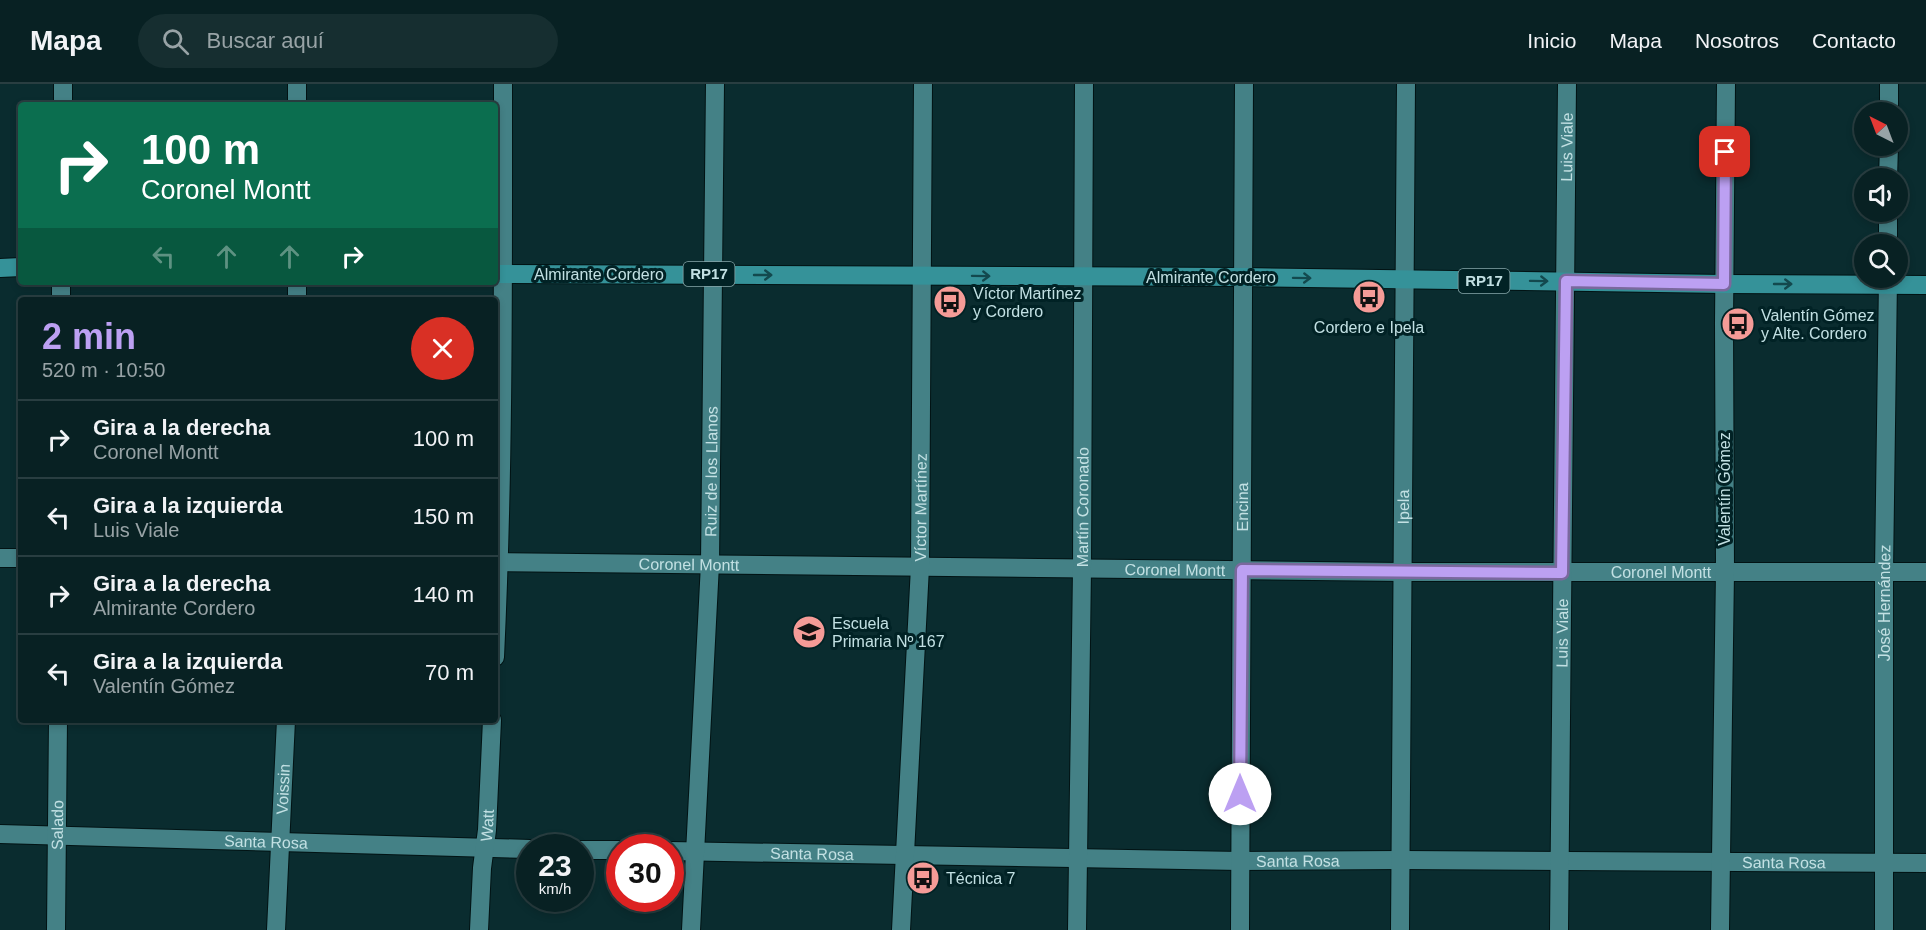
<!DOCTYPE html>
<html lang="es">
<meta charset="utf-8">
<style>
:root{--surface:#082123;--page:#162e30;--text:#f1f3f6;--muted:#98a3a6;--line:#293e41;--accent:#bca0f2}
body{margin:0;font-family:Arial,sans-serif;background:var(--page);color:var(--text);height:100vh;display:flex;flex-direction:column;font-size:22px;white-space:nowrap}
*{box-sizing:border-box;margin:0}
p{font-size:20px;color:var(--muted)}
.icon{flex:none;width:33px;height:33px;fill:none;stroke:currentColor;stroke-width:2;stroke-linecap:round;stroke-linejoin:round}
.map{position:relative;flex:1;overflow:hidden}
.drawer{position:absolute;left:18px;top:213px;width:480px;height:426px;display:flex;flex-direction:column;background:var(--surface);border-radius:6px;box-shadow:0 3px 9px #0003,0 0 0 2px var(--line)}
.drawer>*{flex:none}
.top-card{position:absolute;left:18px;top:18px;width:480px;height:183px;border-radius:6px;box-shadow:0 3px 9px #0003,0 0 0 2px var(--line);background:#0b6e4f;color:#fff;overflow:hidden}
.needle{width:39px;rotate:318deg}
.fabs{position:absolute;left:1854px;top:18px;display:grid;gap:12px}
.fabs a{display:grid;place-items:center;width:54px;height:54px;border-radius:50%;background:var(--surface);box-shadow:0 3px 9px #0003,0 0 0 2px var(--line);font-size:30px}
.speed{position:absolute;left:516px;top:750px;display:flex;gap:12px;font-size:30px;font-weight:700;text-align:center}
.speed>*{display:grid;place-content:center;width:78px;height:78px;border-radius:50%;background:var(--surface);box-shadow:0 3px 9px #0003,0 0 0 2px var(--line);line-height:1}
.speed small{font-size:15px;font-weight:400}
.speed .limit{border:9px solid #d22;background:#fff;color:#111}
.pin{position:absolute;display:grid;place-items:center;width:51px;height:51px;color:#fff;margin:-26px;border-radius:12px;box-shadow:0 3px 9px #0006}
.me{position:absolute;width:66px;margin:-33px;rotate:0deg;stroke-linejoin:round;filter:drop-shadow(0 0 4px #0008)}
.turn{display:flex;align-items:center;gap:21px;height:126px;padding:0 24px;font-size:27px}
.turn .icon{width:78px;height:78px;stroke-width:2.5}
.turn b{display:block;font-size:42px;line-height:51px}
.lanes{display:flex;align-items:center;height:57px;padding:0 24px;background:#0003;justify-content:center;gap:30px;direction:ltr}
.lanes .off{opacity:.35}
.round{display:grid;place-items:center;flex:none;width:63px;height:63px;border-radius:32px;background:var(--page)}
.headline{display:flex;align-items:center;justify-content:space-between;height:102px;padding:0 24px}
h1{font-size:36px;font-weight:600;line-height:45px;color:var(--accent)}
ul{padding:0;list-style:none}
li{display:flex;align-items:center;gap:18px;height:78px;padding:0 24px;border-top:2px solid var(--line)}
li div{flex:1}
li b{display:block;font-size:22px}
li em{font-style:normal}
header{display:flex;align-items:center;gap:36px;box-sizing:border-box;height:84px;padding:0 30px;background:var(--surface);border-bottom:2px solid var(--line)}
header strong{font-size:28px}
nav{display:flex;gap:33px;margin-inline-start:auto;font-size:21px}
.search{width:420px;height:54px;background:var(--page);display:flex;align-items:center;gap:15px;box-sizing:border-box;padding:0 21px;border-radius:33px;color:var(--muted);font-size:22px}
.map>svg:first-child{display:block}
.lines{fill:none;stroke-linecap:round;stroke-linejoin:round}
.minor-casing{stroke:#021314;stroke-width:20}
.major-casing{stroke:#021314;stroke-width:20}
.minor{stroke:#448186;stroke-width:18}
.major{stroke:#359299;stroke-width:18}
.oneway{stroke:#13494e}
.route-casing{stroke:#7a689d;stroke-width:15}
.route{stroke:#bca0f2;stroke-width:10}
.labels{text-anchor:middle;stroke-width:6;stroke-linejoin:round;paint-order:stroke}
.shield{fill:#012225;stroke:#88a7aa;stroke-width:1.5}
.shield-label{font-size:15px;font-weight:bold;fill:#c2e0e3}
.street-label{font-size:16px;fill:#c2e0e3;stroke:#012225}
.poi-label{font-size:16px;fill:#c2e0e3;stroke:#012225;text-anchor:start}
</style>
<header>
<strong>Mapa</strong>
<div class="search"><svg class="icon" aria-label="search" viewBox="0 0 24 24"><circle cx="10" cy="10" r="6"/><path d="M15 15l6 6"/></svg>Buscar aquí</div>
<nav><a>Inicio</a><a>Mapa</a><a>Nosotros</a><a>Contacto</a></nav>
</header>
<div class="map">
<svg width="1926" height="846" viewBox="0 0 1926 846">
<rect width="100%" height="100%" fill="#0a2c2f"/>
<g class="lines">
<defs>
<g id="minor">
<path d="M63,21V0"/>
<path d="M297,21V0"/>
<path d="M1889,28V0"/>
<path d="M1888,94L1889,62"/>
<path d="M1888,160V128"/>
<path d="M61,198V216"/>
<path d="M297,198V216"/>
<path d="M0,474H21"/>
<path id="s1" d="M495,478L1402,488H1926"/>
<path d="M495,573C504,382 503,191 503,0"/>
<path id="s2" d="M0,750L530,765"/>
<path d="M580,766H620"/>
<path id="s3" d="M670,767L1240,777L1401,776L1926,779"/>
<path id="s4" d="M56,846L58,636"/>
<path id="s5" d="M276,846L286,636"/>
<path id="s6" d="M479,846L482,784L487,746L492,636"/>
<path id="s7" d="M691,846L710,480L715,0"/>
<path id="s8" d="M901,846L920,483L923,0"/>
<path id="s9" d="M1077,846L1082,485L1084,0"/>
<path id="s10" d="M1240,846L1244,0"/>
<path id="s11" d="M1400,846L1406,0"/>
<path id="s12" d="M1559,846L1567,0"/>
<path d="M1720,846L1725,487L1724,240L1726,0"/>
<path id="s13" d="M1884,846V488L1888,194"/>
</g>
<g id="major">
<path d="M0,184L21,183"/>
<path d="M495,190L1243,193L1724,200L1926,201"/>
</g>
</defs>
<use href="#minor" class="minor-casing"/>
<use href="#major" class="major-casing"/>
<use href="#minor" class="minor"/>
<use href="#major" class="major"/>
</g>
<defs><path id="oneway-shaft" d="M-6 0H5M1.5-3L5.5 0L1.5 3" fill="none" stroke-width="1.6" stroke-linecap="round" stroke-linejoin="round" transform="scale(1.5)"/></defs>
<g class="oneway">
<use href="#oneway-shaft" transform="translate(763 191)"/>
<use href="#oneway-shaft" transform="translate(981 192) rotate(1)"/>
<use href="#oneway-shaft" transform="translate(1302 194) rotate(1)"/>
<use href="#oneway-shaft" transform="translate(1539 197) rotate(1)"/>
<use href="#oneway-shaft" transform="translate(1783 200)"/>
</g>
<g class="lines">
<defs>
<path id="route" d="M1240,710L1242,486L1562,489L1566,197L1724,200L1725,68"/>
</defs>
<use href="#route" class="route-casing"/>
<use href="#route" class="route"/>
</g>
<defs>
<symbol id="bus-disc" viewBox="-11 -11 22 22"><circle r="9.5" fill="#f59b97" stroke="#012225"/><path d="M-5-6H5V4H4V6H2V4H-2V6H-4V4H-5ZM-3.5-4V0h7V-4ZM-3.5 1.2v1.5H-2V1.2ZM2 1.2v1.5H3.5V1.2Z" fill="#111"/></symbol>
<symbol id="school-disc" viewBox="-11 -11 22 22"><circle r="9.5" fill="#f59b97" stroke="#012225"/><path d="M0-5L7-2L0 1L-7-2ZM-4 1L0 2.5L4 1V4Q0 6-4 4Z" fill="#111"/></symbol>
</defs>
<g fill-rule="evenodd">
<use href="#bus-disc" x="1350" y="194" width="38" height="38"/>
<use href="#bus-disc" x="931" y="199" width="38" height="38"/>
<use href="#bus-disc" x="1719" y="221" width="38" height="38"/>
<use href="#school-disc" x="790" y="529" width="38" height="38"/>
<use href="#bus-disc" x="904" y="775" width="38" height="38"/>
</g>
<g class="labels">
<g class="shield">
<rect x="683.5" y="178" width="51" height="24" rx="4.5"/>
<rect x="1458.5" y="185" width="51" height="24" rx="4.5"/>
</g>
<g class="shield-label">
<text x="709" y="195">RP17</text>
<text x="1484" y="202">RP17</text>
</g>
<g class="street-label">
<text dy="6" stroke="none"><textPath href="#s12" startOffset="783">Luis Viale</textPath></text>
<text x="599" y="196">Almirante Cordero</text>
<text x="1211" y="199">Almirante Cordero</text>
<text dy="6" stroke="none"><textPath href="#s7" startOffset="459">Ruiz de los Llanos</textPath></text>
<text transform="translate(1724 405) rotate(-90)" y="6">Valentín Gómez</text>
<text dy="6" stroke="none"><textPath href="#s8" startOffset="423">Víctor Martínez</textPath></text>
<text dy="6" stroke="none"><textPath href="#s9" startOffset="423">Martín Coronado</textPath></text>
<text dy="6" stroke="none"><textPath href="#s10" startOffset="423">Encina</textPath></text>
<text dy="6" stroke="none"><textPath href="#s11" startOffset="423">Ipela</textPath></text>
<text dy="6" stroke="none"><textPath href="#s1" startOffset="194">Coronel Montt</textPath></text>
<text dy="6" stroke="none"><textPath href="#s1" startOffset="680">Coronel Montt</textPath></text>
<text dy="6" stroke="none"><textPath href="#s1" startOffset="1166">Coronel Montt</textPath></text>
<text dy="6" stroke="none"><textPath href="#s13" startOffset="327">José Hernández</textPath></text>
<text dy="6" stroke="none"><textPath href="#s12" startOffset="297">Luis Viale</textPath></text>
<text dy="6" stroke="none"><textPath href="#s5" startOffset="141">Voissin</textPath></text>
<text dy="6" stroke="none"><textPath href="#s4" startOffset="105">Salado</textPath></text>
<text dy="6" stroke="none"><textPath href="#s6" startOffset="105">Watt</textPath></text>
<text dy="6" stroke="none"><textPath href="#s2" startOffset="266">Santa Rosa</textPath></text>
<text dy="6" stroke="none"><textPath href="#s3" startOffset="142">Santa Rosa</textPath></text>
<text dy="6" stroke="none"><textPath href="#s3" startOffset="628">Santa Rosa</textPath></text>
<text dy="6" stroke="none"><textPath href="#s3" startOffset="1114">Santa Rosa</textPath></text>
</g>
<g class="poi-label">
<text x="973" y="215">Víctor Martínez<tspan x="973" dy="18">y Cordero</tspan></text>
<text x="1761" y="237">Valentín Gómez<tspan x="1761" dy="18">y Alte. Cordero</tspan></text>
<text x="1369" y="249" text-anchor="middle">Cordero e Ipela</text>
<text x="832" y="545">Escuela<tspan x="832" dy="18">Primaria Nº 167</tspan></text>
<text x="946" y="800">Técnica 7</text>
</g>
</g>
</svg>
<div class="fabs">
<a><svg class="needle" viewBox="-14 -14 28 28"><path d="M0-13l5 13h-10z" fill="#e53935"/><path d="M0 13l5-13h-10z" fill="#98a3a6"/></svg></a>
<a><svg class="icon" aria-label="sound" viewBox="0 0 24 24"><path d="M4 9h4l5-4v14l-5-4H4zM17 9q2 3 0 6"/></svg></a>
<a><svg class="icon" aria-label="search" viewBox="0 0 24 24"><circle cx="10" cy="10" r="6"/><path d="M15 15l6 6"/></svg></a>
</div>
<div class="speed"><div>23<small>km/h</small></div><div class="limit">30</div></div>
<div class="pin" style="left:1725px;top:68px;background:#d93025"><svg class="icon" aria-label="arrive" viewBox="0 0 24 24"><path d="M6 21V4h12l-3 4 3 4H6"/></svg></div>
<svg class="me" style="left:1240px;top:710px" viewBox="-20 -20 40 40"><circle r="19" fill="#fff"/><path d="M0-13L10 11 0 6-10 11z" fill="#bca0f2"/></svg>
<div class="top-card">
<div class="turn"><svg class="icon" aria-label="right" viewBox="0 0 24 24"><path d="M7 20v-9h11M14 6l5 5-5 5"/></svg><div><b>100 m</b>Coronel Montt</div></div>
<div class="lanes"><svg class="icon off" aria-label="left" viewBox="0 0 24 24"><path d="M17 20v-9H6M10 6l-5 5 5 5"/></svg><svg class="icon off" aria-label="ahead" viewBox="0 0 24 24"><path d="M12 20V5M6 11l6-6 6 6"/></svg><svg class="icon off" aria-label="ahead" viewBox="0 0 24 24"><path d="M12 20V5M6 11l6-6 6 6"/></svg><svg class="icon" aria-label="right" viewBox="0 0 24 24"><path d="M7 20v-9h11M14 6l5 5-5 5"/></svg></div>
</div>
<section class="drawer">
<div class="headline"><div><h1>2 min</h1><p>520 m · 10:50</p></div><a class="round" style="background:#d93025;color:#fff"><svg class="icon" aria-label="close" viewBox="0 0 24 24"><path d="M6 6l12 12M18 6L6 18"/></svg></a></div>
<ul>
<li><svg class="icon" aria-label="right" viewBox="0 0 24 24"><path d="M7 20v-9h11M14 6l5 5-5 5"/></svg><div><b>Gira a la derecha</b><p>Coronel Montt</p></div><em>100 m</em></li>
<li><svg class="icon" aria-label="left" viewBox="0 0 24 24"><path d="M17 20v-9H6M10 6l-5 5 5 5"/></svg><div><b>Gira a la izquierda</b><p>Luis Viale</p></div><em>150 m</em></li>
<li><svg class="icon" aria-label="right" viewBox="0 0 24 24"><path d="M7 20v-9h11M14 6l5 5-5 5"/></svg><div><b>Gira a la derecha</b><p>Almirante Cordero</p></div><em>140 m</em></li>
<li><svg class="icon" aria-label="left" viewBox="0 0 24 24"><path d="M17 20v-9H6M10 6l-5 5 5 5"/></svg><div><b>Gira a la izquierda</b><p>Valentín Gómez</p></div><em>70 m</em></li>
</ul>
</section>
</div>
